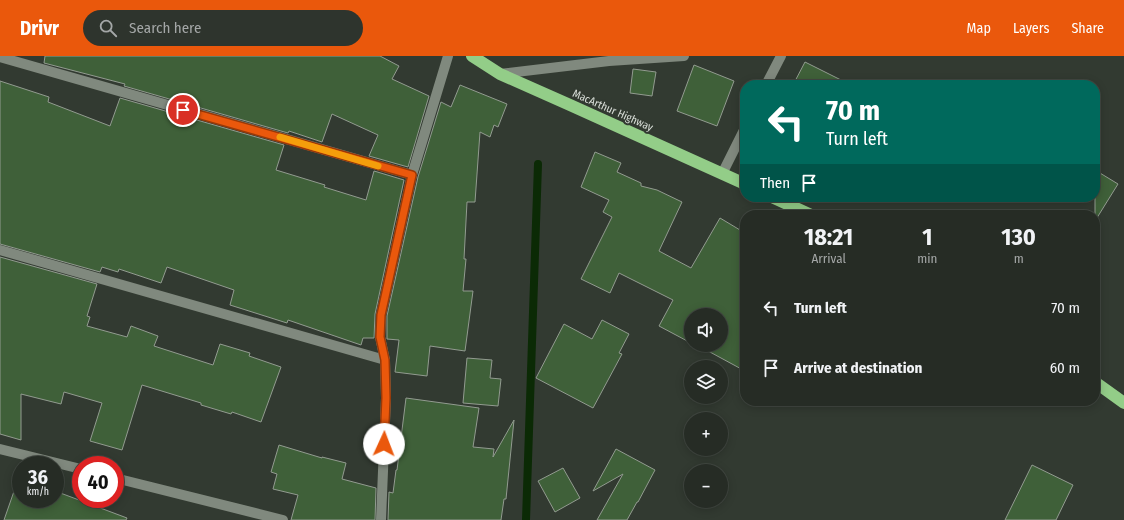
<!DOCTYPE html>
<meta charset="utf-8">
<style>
:root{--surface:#262c25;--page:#2e342d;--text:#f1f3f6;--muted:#a4a7a7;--line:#424842;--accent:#ea580c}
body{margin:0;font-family:"Fira Sans Condensed",sans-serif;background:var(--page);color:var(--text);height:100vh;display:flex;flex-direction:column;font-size:15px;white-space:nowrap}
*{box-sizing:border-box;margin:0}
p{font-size:13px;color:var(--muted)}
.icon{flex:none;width:22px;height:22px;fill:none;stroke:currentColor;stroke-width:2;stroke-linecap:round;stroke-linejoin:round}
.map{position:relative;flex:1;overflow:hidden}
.side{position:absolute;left:740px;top:154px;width:360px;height:196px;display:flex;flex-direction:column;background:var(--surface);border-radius:16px;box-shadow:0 2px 10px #0003,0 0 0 1px var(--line)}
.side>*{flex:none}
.hud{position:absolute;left:740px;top:24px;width:360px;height:122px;border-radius:16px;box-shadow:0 2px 10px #0003,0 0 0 1px var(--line);background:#00695c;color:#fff;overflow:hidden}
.tools{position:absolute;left:684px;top:252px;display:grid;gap:8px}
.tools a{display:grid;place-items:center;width:44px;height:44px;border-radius:50%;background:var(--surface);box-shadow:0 2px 10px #0003,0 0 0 1px var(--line);font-size:20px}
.speed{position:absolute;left:12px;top:400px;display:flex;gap:8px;font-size:20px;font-weight:700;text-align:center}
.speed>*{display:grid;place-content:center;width:52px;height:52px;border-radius:50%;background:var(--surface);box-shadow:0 2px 10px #0003,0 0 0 1px var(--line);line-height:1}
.speed small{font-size:10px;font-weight:400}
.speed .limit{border:6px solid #d22;background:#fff;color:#111}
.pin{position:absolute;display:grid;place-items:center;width:34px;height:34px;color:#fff;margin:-17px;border:2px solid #fff;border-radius:50%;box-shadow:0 1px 4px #0007}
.me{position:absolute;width:44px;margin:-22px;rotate:2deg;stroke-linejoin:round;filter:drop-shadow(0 0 3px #0008)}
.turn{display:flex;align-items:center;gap:14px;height:84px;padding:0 20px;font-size:18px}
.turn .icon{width:52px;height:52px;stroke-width:2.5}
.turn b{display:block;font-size:28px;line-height:34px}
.then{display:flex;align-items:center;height:38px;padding:0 20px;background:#0003;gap:8px;font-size:15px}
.eta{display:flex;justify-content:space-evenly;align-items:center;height:68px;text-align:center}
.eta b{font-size:24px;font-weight:700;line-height:28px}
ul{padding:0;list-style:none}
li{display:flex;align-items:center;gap:12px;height:60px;padding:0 20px}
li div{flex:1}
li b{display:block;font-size:15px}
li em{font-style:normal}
header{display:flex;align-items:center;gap:24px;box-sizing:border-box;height:56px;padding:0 20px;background:var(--accent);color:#fff}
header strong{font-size:19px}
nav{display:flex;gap:22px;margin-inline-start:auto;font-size:14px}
.search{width:280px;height:36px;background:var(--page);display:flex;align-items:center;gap:10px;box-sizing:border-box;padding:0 14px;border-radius:22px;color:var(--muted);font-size:15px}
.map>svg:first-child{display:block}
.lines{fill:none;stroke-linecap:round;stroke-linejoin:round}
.stream{stroke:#0b2a05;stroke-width:8}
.building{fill:#3f6039;stroke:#929b90}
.street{stroke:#80897e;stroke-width:10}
.secondary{stroke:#80897e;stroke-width:10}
.highway{stroke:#93cd88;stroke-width:12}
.route-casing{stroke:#983908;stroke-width:10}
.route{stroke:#ea580c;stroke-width:7}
.slow{stroke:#f59e0b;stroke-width:7}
.labels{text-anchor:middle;stroke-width:4;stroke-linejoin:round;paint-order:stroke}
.street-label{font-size:11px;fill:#d9ded8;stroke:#323a31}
</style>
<header>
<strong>Drivr</strong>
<div class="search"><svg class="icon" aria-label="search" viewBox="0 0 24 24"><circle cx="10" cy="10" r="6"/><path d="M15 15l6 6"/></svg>Search here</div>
<nav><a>Map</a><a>Layers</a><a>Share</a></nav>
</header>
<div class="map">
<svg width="1124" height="464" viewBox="0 0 1124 464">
<rect width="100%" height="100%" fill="#323a31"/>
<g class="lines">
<path class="stream" d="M526,464L538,108"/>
</g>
<g class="building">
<path d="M45,0H380L399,10L392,23L429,40L408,111L369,100L378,79L332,58L322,86L289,75L288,77L124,30L125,28L44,7Z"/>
<path d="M805,6L851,29H793Z"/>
<path d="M694,9L734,25L717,70L677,55Z"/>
<path d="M633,13L656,16L652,40L630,37Z"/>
<path d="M0,25L49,41L48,46L110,70L120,42L284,89L276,114L325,129L324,131L366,144L374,115L404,124L375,258L374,282H363L361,289L288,264L287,267L230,249L234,234L167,211L161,227L119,213L118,216L102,211L100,216L0,188Z"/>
<path d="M460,29L507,48L498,71L494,69L490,81L480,76L475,146H467L464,203H466L463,235H473L465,295L430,290L427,320L395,316L399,284L387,283V260L418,121L441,46L451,51Z"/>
<path d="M595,96L621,107L617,116L641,127V130L657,134L682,146L659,195L691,212L720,162L745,177V315L697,289H721V259H691V287L659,270L673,244L619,217L610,237L581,223L612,161L603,156L609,144L581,131Z"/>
<path d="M1095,114L1118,128L1095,165Z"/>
<path d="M0,201L97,228L87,260L90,261L87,270L127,281L131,270L158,280L154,290L213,309L220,288L250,297L249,300L281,311L261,366L232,356L231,358L201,349V347L142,329L122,394L90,385L102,347L64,336L61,348L21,338V384L0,378Z"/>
<path d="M602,264L629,278L619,297L622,298L593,352L536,322L564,268L592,283Z"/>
<path d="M467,302L492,304L490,322L501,323L498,350L463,347Z"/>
<path d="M406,342L479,352L473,391L494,393L493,401L514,364L506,443H504L501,464H388L389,436L393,437L396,414H397Z"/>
<path d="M279,389L322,402V401L346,407L342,423L376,432L375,464H291L298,439L273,433L277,418L271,416Z"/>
<path d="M616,393L655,414L638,446H637L627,464H597L623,418L593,435Z"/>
<path d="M1032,409L1073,429L1056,464H1005Z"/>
<path d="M563,412L580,442L555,456L538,425Z"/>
<path d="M19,421L21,422V443H55V435L127,462L126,464H4Z"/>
</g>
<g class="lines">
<g class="street">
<path d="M0,1L412,119"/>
<path d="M0,194L385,304"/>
<path d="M0,393L81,413"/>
<path d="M115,422L283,464"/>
</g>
<g class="secondary">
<path d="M500,18L609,5L684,0"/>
<path d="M766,29L781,0"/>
<path d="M722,118L745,72"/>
<path d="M381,464L386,342L385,304L380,281L381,259L412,119L448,0"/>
</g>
<g class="highway">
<path d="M472,0L500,18L570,49L745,128"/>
<path d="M772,141L811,159"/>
<path d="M1095,326L1124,347"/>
</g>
</g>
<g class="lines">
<defs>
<path id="route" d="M183,54L412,119L381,259L380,281L385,304L386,342L384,388"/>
</defs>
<use href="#route" class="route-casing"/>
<use href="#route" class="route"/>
<path class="slow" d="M280,81L378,110"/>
</g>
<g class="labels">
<g class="street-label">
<text transform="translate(613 54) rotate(24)" y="4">MacArthur Highway</text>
</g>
</g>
</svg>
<div class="tools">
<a><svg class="icon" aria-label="sound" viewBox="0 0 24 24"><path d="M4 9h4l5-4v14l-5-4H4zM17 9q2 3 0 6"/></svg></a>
<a><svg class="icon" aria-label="layers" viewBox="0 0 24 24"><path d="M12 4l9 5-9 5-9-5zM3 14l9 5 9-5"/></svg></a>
<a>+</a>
<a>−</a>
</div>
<div class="speed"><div>36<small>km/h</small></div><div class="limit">40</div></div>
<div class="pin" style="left:183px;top:54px;background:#d93025"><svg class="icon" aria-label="arrive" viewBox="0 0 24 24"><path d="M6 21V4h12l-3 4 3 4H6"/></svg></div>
<svg class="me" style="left:384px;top:388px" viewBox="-20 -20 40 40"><circle r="19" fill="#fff"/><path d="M0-13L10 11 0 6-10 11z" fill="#ea580c"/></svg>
<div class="hud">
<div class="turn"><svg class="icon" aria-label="left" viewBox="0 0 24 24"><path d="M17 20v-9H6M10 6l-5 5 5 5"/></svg><div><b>70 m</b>Turn left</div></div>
<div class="then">Then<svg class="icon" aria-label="arrive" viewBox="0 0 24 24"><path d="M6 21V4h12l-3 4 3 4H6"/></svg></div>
</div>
<section class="side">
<div class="eta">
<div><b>18:21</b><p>Arrival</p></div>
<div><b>1</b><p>min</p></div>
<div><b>130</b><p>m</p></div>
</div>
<ul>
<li><svg class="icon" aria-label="left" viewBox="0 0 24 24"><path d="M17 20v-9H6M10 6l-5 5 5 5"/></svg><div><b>Turn left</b></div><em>70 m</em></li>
<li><svg class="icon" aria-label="arrive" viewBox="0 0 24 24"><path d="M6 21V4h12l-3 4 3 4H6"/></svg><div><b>Arrive at destination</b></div><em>60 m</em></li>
</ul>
</section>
</div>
